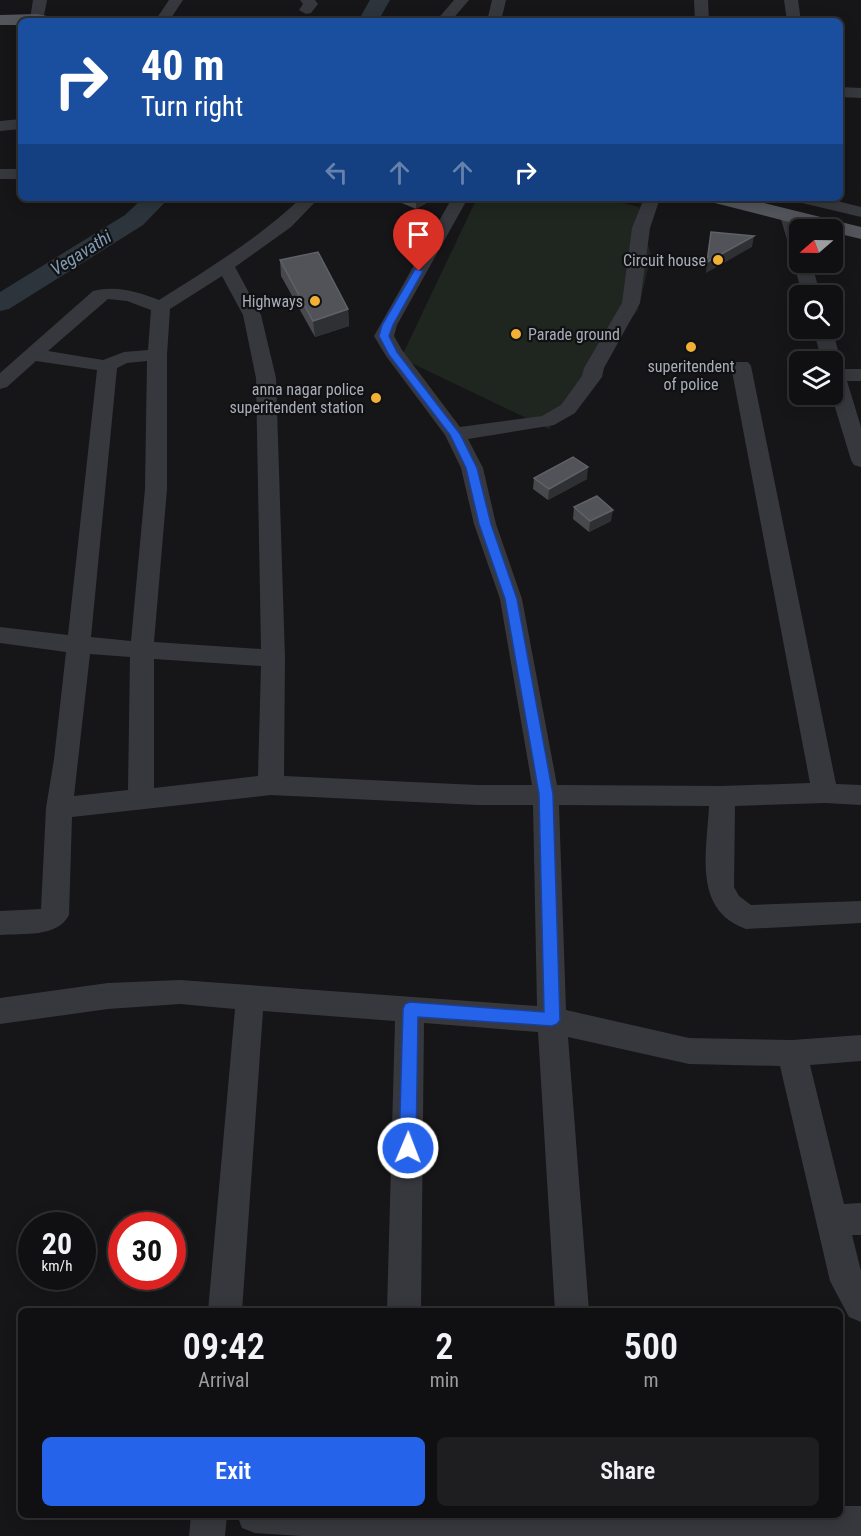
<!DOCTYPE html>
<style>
:root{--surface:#101012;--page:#1e1e20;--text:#f1f3f6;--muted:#9c9d9f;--line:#303032;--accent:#2563eb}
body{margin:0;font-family:"Roboto Condensed",sans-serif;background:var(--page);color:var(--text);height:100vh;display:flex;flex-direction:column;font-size:22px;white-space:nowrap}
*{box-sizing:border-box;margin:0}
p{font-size:20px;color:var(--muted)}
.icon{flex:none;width:33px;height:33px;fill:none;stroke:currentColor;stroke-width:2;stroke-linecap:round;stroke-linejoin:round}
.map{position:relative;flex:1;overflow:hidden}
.sheet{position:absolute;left:18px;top:1308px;width:825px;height:210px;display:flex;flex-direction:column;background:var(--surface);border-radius:9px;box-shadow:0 3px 15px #0003,0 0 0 2px var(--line)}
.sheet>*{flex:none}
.top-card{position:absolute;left:18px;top:18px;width:825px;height:183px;border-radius:9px;box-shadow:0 3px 15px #0003,0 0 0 2px var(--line);background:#1a4fa0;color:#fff;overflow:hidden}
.needle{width:39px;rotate:250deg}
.buttons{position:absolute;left:789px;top:219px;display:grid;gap:12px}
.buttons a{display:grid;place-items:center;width:54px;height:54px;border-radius:9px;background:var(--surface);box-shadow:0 3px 15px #0003,0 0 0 2px var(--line);font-size:30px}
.speed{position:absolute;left:18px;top:1212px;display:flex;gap:12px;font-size:30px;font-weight:700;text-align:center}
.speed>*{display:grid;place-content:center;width:78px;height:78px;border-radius:50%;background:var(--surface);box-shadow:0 3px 15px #0003,0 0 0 2px var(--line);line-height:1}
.speed small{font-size:15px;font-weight:400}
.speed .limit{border:9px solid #d22;background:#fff;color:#111}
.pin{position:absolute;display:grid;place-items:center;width:51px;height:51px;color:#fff;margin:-62px -26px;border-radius:50% 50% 50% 0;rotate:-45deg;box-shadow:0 0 6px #0007}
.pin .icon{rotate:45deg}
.me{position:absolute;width:66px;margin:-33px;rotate:1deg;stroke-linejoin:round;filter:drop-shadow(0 0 4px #0008)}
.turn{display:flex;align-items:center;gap:21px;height:126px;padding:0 24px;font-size:27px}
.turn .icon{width:78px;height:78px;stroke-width:2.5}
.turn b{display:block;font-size:42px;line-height:51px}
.lanes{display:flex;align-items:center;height:57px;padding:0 24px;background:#0003;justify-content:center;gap:30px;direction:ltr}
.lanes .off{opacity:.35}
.eta{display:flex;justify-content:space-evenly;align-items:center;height:102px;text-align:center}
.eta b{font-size:36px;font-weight:600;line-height:42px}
.action{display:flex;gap:12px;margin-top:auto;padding:12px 24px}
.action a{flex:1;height:69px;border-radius:9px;background:var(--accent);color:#fff;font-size:24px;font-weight:600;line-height:69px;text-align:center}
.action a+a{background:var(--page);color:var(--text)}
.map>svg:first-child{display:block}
.green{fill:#1e261f}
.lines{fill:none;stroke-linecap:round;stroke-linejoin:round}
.river{fill:#2c353c;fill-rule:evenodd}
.minor{fill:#37383d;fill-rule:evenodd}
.major{fill:#53555c;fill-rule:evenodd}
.wall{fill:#47494d}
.shaded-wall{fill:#2f3033}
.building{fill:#525359;stroke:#5f6168;stroke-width:1.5}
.route{fill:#2563eb;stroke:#184099;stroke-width:1.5}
.poi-dot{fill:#f2b134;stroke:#111113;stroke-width:2}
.labels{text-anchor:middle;stroke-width:4.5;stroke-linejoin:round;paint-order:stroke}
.far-poi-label{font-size:16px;fill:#a8adb8;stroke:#111113;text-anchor:end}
.far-water-label{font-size:18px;font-style:italic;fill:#7f9bb3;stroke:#111113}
</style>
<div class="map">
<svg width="861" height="1536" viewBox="0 0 861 1536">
<rect width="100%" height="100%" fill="#161618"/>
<path class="green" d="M477,198H603L639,207L651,256L638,310L549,429L401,358Z"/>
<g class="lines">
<g class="river">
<path d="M370,0H390L378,21H358Z"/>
<path d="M143,198H169L143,225L9,309L0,311V292L125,215Z"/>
</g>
<g class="minor">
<path d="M33,0H47L43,21L30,19Z"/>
<path d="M169,0H183L169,21H155Z"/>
<path d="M300,0H315L318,4L311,13L306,14L299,10L303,4Z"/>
<path d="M454,0H469L451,21H436Z"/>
<path d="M492,0H506L501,21H487Z"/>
<path d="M694,0H708L709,21H695Z"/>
<path d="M784,0H798L801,21H787Z"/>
<path d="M840,87L861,88V98L840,97Z"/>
<path d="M21,119V129L0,131V121Z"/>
<rect x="0" y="169" width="21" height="10"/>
<path d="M301,198H319L291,227L235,267L261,315L276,378L285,658L284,776L477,785H532L500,599L474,524L461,468L445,435L386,356L374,336L452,198H468L397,325L394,336L402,350L460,427L542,416L561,405L582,376L584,368L622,303L632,228L644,198H660L650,228L640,303L604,368L602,377L575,413L554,425L468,439L483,468L496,524L522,599L557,785L722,786L810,783L731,366L734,362H748L751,366L836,784L861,785V805L825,803L735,806L734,887L739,896L751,905L861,901V923L746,929C692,910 707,851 709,806L559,805L566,1010L689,1038L792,1040L861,1035V1061L810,1065L844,1204L861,1203V1235H852L861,1271V1322L849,1317L830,1281L780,1066L689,1064L568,1037L589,1311H555L538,1032L424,1023L421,1311H387L395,1021L263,1011L242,1311H208L235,1009L180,1004L108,1009L0,1024V998L108,983L180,980L537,1006L533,805H477L271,795L72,817L69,915C57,938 23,933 0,935V911L41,909L46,808L54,759L66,652L0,643V627L68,635L97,370L36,361L7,387L0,389V373L93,291C117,285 138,292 159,300C208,269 259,238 301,198ZM222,276L243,315L256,378L261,649L154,642L167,489V355L170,309ZM108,299L127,301L151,310L148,350L124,352L103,360L48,351ZM147,361L145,489L131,641L91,637L117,368L127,363ZM90,654L130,657L128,790L74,796ZM154,659L261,666L258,776L154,788Z"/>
<path d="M796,198H825L861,207V217L798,202Z"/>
<path d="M789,211L795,212L802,230H800V262H811L821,296H803L793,262L798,258L791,253L780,216L783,212Z"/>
<path d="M813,328H832L843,369H861V381H847L861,427V467L854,465L851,460L831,394L832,362H822Z"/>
<path d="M840,1506H861V1536H301L255,1533L242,1528L237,1515H840Z"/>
<path d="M191,1515H227L225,1536H189Z"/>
</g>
<g class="major">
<path d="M37,14L52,17L55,21H21V25H0V15Z"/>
<path d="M708,198H744L861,227V239L832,232V230H820L711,202Z"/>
</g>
</g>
<g class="wall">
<path d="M397,198H435L416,209L397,201Z"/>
<path d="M280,260L348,309L349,326L315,337L281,276Z"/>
<path d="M534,478L587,479L548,500L533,489Z"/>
<path d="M574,507L611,521L589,532L573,519Z"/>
</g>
<g class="shaded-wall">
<path d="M417,198H435L416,209V199Z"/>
<path d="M754,236L752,247L706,273L707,262Z"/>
<path d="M348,309L349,326L315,337L313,321Z"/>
<path d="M588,467L587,479L548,500L549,489Z"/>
<path d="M613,510L611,521L589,532L590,521Z"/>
</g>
<g class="building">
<path d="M711,232L754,236L707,262Z"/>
<path d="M318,252L348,309L313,321L280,260Z"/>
<path d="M573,457L588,467L549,489L534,478Z"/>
<path d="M597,496L613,510L590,521L574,507Z"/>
</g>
<path class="route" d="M415,269L423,271L393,325L389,336L397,352L460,434L477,468L491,524L517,599L553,794L560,1020L557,1024L552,1026L418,1017L416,1148L413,1154L408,1156L402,1154L399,1148L403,1009L405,1004L410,1002L544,1012L539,794L505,599L479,524L466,468L450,435L389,355L379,336L382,325Z"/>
<g class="poi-dot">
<circle cx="718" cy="260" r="6"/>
<circle cx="315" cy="301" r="6"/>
<circle cx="516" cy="334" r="6"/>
<circle cx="691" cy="347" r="6"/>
<circle cx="376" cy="398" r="6"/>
</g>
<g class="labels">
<g class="far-poi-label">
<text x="706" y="266">Circuit house</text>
<text x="303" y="307">Highways</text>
<text x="528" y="340" text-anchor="start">Parade ground</text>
<text x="691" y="372" text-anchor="middle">superitendent<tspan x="691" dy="18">of police</tspan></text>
<text x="364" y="395">anna nagar police<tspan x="364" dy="18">superitendent station</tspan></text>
</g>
<g class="far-water-label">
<text transform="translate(81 253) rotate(-32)" y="6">Vegavathi</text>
</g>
</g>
</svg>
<div class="buttons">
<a><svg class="needle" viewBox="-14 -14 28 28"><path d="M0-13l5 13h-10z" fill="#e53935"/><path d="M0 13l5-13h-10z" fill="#9c9d9f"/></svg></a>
<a><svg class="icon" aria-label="search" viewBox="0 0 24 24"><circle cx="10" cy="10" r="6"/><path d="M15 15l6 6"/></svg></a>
<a><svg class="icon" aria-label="layers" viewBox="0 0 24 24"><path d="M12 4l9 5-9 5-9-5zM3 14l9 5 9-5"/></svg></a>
</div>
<div class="speed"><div>20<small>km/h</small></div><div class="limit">30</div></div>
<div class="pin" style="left:419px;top:271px;background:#d93025"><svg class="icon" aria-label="arrive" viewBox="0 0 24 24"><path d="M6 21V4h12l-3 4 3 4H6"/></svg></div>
<svg class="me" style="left:408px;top:1148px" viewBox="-20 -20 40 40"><circle r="17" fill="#2563eb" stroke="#fff" stroke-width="3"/><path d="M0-11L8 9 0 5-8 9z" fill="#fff"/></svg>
<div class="top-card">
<div class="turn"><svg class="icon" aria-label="right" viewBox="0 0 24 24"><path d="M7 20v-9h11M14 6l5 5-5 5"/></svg><div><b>40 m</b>Turn right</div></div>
<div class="lanes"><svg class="icon off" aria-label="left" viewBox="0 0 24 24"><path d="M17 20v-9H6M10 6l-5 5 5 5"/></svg><svg class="icon off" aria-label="ahead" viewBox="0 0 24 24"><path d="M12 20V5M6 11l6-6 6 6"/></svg><svg class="icon off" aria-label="ahead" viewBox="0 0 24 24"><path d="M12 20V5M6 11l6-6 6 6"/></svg><svg class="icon" aria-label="right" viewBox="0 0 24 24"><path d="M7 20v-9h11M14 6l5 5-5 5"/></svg></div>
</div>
<section class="sheet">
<div class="eta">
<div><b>09:42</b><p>Arrival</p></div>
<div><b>2</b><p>min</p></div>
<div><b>500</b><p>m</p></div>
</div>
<div class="action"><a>Exit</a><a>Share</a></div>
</section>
</div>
